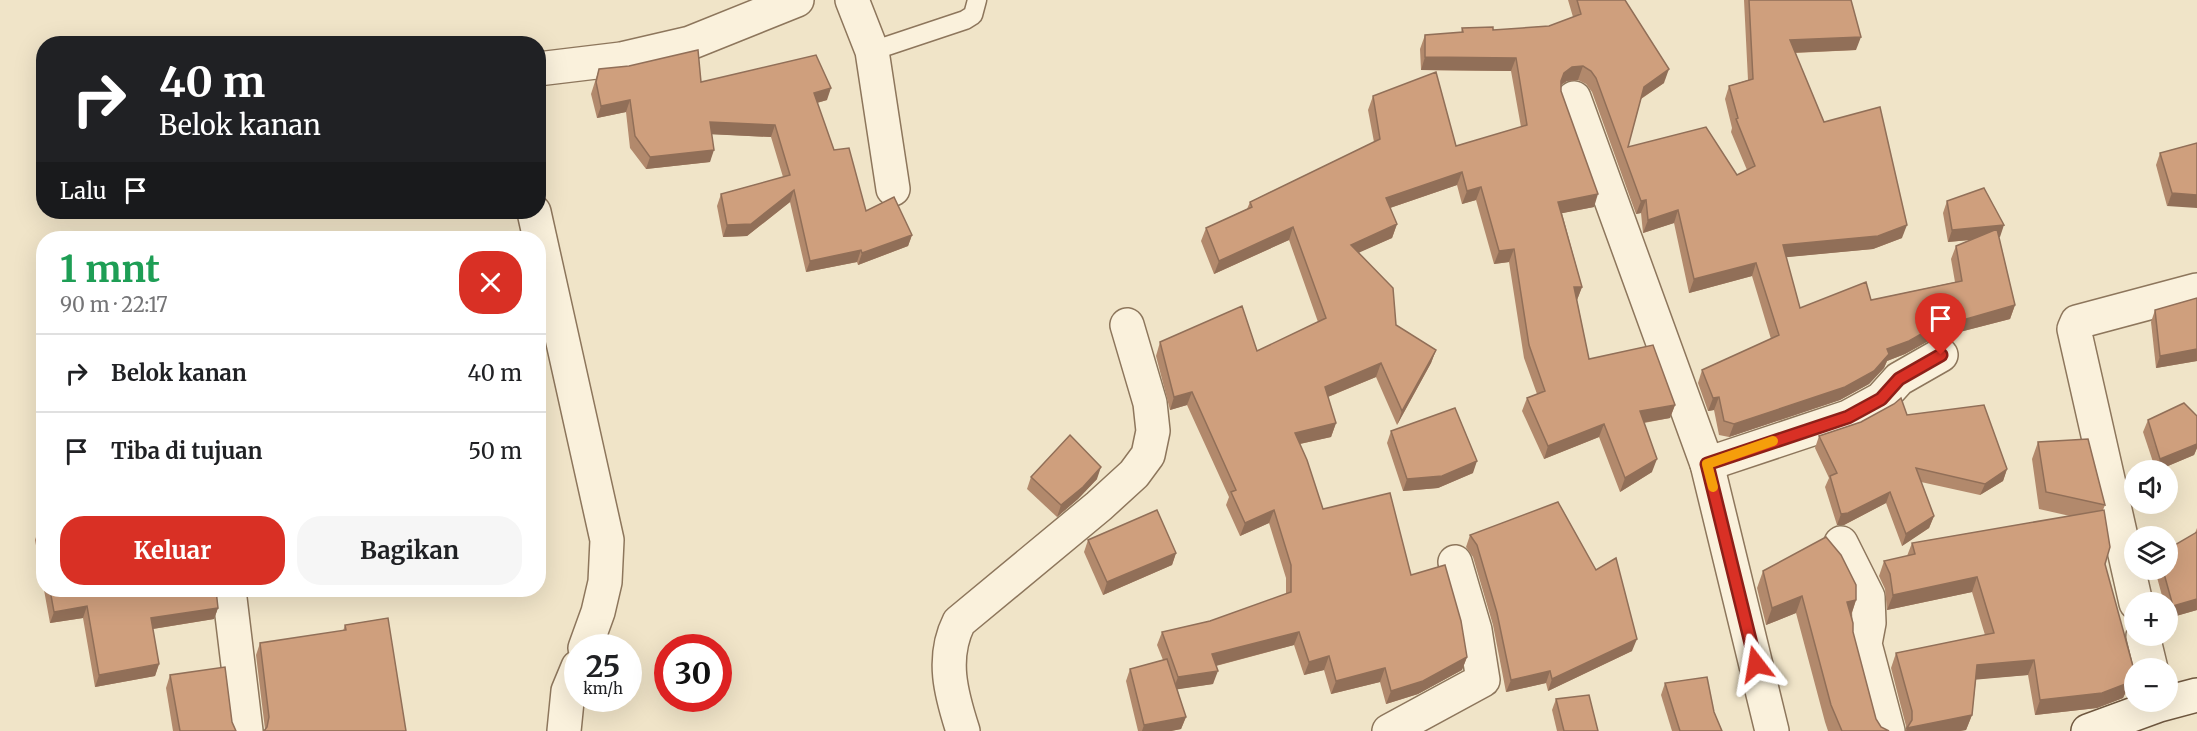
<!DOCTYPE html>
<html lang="id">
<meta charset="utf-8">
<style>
:root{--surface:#fff;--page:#f6f6f6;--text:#202124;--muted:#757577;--line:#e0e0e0;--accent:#d93025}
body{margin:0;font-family:Merriweather,serif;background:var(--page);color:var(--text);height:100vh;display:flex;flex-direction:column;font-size:22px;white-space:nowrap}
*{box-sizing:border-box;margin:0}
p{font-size:20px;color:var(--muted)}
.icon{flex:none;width:33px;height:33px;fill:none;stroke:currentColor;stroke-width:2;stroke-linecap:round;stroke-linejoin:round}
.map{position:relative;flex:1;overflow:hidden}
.details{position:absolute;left:36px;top:231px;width:510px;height:366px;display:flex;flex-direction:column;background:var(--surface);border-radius:24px;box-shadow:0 6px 24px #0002}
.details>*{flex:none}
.hud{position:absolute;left:36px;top:36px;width:510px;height:183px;border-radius:24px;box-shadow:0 6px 24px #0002;background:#202124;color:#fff;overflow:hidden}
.tools{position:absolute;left:2124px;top:460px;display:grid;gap:12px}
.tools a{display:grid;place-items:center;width:54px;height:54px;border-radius:50%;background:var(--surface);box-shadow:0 6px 24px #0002;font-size:30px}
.speed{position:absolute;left:564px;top:634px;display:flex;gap:12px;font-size:30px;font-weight:700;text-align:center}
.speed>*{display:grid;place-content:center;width:78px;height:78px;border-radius:50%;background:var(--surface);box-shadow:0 6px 24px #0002;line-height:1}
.speed small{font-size:15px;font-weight:400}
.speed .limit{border:9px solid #d22;background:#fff;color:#111}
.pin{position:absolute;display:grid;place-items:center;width:51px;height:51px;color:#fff;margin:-62px -26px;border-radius:50% 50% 50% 0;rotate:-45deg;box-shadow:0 0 6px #0007}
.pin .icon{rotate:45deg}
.me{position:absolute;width:66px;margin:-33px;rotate:346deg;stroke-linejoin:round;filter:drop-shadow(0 0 4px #0008)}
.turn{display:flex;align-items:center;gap:21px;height:126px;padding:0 24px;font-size:27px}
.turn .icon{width:78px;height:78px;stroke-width:2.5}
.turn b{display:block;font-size:42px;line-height:51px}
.then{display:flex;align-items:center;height:57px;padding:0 24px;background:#0003;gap:12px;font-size:22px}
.round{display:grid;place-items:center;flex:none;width:63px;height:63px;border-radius:24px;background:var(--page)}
.summary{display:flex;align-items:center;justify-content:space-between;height:102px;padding:0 24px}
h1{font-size:36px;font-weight:700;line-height:45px;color:#1e9e55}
.action{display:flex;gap:12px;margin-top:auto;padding:12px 24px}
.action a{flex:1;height:69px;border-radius:24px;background:var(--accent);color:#fff;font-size:24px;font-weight:700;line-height:69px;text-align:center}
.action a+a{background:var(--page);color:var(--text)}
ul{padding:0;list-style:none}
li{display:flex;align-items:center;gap:18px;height:78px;padding:0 24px;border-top:2px solid var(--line)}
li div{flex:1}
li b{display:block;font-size:22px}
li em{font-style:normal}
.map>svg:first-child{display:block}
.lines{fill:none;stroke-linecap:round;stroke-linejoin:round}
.service-casing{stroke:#8d765c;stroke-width:21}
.minor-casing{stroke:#8d765c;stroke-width:36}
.secondary-casing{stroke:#6f573f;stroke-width:36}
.service{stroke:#faf1dc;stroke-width:18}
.minor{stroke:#faf1dc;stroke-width:33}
.secondary{stroke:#faf1dc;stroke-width:33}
.wall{fill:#b2896c}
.shaded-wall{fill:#916f58}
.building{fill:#cf9f7d;stroke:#916f58;stroke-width:1.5}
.route-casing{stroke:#8d1f18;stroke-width:15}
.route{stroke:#d93025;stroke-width:10}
.slow{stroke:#f59e0b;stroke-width:10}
</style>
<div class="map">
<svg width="2197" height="731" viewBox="0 0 2197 731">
<rect width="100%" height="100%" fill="#f0e4c8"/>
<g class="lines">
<defs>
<path id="service" d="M872,51L965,20L973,15L977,0"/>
<g id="minor">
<path d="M852,0L872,51L893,189"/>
<path d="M538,69L621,59L690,43L797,0"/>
<path d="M1574,98L1707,464L1772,731"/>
<path d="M534,212L607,540L605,582L598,612L585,648"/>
<path d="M1707,464L1848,417L1881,399L1899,379L1941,355"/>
<path d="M1841,543L1868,597L1869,623L1865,644L1888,731"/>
<path d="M229,590L246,731"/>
<path d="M2136,603L2074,329L2077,322L2197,290"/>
<path d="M2143,636L2151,669"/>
<path d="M564,731L568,691L578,667"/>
<path d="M963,731C951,694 941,658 959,622L1099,506L1134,474L1148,455L1153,431L1150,403L1127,325"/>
<path d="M1389,731L1483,680L1475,630L1455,562"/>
</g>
<path id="secondary" d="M2088,731L2159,705L2197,695"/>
</defs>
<use href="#service" class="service-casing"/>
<use href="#minor" class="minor-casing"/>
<use href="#secondary" class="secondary-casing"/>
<use href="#service" class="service"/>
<use href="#minor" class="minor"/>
<use href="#secondary" class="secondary"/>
</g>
<g class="wall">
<path d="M1568,0H1625L1664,83L1641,99L1628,147L1737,175L1747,170L1731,132L1732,128L1725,99L1729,86L1748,80L1744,0H1851L1856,50L1795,53L1824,122L1902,238L1873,249L1786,257L1800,308L1871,300L1955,282L1951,259L1956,246L1970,240L1948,242L1943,213L1947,201L2000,237H1999L2015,305L2010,319L1948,335V338L1941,336L1932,339L1905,354L1887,361L1884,368L1869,384L1840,400L1729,437L1719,435L1714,410L1708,411L1698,383L1702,370L1771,339L1752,276L1689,293L1674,223L1643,233L1641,213L1636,214L1592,92L1586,84L1578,80L1567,81L1561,85V91L1594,207L1562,213L1582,287L1577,300L1589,359L1675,405L1670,418L1644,423L1652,472L1620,492L1599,437L1544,459L1522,411L1527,398L1537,394L1524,358L1509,262L1494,264L1476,200L1462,204L1457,185L1390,208L1397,224L1392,238L1359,252L1396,325L1436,350L1431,363L1397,425L1376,377L1328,397L1336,423L1331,437L1300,444L1323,509L1411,575L1467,657L1462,670L1418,694L1386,704L1380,682L1331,694L1324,670L1304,675L1294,645L1216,666L1213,684L1177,689L1186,717L1181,729L1171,731H1138L1126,681L1130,669L1163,660L1157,645L1162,632L1210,621L1286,594V578L1269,523L1240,536L1226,505L1229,497L1187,405L1170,410L1156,356L1160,342L1257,351L1318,322L1289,240L1214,274L1201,241L1206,228L1247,209L1250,202L1374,142L1368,110L1373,96L1456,146L1521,127L1511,71L1421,70L1420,49L1425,35L1461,33L1462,28L1493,30L1549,26L1573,17Z"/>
<path d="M599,69L701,82L827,100L817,103L834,150L866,211L912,235L908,246L858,265L857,262L806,272L790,202L747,236L723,237L717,206L721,194L783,177L771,137L712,134L710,162L646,169L630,148L626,112L597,118L591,94Z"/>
<path d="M2197,143L2167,206L2156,165L2160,153Z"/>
<path d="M2197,298V361L2156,368L2151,322L2155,310Z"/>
<path d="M1907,415L2007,469L2003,481L1980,495L1921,482L1934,516L1929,528L1902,546L1886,503L1844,525H1837L1825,487L1829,478L1815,448L1819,436Z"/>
<path d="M2197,416V448L2194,455L2156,471L2143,432L2148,420Z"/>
<path d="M1391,431L1473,473L1438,488L1403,491L1387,443Z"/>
<path d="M2038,442L2105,505L2103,510L2105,564L2129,685L2123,698L2097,708L2035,715L2028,675L1976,679L1972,715L1966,730L1960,731H1906V726L1891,668L1896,653L1985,635L1972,592L1887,610L1885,589L1879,576L1884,561L1907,556L1912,543L2070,516L2039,509L2032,459Z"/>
<path d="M1031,477L1097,479L1078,499L1057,517L1027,489Z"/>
<path d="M44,527V588L35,540L39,528Z"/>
<path d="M2197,528V610L2169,618L2168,614V603H2164L2155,570H2168L2195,533Z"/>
<path d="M1470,535L1632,651L1548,691L1546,683L1506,692L1493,625L1473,557L1466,547Z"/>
<path d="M1088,540L1176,553L1172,565L1103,595L1084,552Z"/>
<path d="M1763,571L1856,600L1851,616L1853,632L1876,719L1881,727L1889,731H1828L1825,722L1796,613L1766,625L1757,588Z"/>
<path d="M44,590H216L218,608L214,619L153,629L159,664L155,676L95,687L83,618L50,623Z"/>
<path d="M388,618L264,731L265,729L256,655L260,643L343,631L345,625Z"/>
<path d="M170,675L232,722L236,731H173L166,688Z"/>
<path d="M1665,683L1714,712L1722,731H1672L1661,695Z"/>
<path d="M1556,699L1598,731H1557L1552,710Z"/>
</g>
<g class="shaded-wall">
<path d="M1861,37L1856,50L1785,53L1790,40Z"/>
<path d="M1425,57L1516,58L1511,71L1421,70Z"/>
<path d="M1583,66L1578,80L1567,81L1559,86L1564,73L1572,67Z"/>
<path d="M1669,69L1664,83L1639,100L1644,87Z"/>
<path d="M831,88L827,100L809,105L814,93Z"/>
<path d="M630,100L626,112L597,118L601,106Z"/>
<path d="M710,122L775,125L771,137L706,134Z"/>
<path d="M714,150L710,162L646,169L650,157Z"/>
<path d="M1462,172L1457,185L1381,211L1386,198Z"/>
<path d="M1481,187L1476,200L1462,204L1467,191Z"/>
<path d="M794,190L790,202L747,236L723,237L727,225Z"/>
<path d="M2172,193L2197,195V208L2167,206Z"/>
<path d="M1598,194L1594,207L1553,215L1558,202Z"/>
<path d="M1646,200L1641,213L1636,214L1641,201Z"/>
<path d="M1678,210L1674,223L1643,233L1648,220Z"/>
<path d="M1397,224L1392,238L1347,258L1351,245Z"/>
<path d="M1907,225L1902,238L1873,249L1778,258L1783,245Z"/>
<path d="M2004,225L2000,237L1948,242L1952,230Z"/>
<path d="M1293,227L1289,240L1214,274L1219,261Z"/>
<path d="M912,235L908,246L858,265L862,253Z"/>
<path d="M1514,249L1509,262L1494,264L1499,251Z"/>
<path d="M861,250L857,262L806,272L810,261Z"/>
<path d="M1756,263L1752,276L1689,293L1694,279Z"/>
<path d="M1574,287H1582L1577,300L1569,301Z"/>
<path d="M2015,305L2010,319L1948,335L1952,325V323Z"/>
<path d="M1945,323L1941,336L1932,339L1905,354L1887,361L1884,368L1869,384L1840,400L1729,437L1734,424L1887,349L1937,325Z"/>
<path d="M2197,349V361L2156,368L2160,356Z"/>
<path d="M1436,350L1431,363L1397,425L1402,411Z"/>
<path d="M1381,363L1376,377L1320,400L1325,387Z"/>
<path d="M1192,392L1187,405L1170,410L1174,397Z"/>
<path d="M1719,397L1714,410L1708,411L1713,398Z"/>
<path d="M1675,405L1670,418L1635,424L1640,411Z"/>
<path d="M1336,423L1331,437L1290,446L1295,433Z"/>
<path d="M1604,424L1599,437L1544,459L1548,446Z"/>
<path d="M2197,444V448L2194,455L2156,471L2160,459Z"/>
<path d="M1657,459L1652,472L1620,492L1625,478Z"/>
<path d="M1477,461L1473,473L1438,488L1403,491L1407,479Z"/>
<path d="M1101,467L1097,479L1078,499L1057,517L1061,505Z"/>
<path d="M2007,469L2003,481L1980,495L1985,484Z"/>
<path d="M1890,492L1886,503L1844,525H1837L1841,514Z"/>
<path d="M1274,510L1269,523L1240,536L1245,523Z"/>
<path d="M1934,516L1929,528L1902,546L1906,534Z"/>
<path d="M1176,553L1172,565L1103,595L1107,582Z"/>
<path d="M1977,577L1972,592L1887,610L1893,595Z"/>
<path d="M1802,596L1796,613L1766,625L1772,608Z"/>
<path d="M2197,599V610L2169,618L2173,606Z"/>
<path d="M1856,600L1850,618L1847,602Z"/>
<path d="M87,606L83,618L50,623L54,612Z"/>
<path d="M218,608L214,619L146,630L151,618Z"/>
<path d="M1299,632L1294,645L1207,668L1212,654Z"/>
<path d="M1637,639L1632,651L1548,691L1552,679Z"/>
<path d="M1329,656L1324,670L1304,675L1309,662Z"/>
<path d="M1467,657L1462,670L1418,694L1386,704L1391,691Z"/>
<path d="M2034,660L2028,675L1972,680L1977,665Z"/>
<path d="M159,664L155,676L95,687L99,675Z"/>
<path d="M1385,668L1380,682L1331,694L1336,681Z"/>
<path d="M2134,670L2129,685L2123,698L2097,708L2035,715L2040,700Z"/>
<path d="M1218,671L1213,684L1173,690L1178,677Z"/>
<path d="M1550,671L1546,683L1506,692L1511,680Z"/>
<path d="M1972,715L1966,730L1960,731H1906L1907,728Z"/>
<path d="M1186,717L1181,729L1171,731H1142L1144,725Z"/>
</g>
<g class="building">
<path d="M1577,0H1625L1669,69L1644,87L1628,147L1706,127L1737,175L1755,166L1736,119L1738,118L1729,86L1753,79L1749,0H1851L1861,37L1790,40L1824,122L1880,107L1907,225L1878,236L1783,245L1800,308L1866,282L1871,300L1962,281L1956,246L1997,229L2015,305L1952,323V325L1945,323L1937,325L1909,341L1887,349L1889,354L1874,371L1845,387L1734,424L1724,421L1719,397L1713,398L1702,370L1779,335L1756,263L1694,279L1678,210L1648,220L1646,200L1641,201L1596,78L1591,71L1583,66L1572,67L1564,73L1561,81V91L1598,194L1558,202L1582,287H1574L1589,359L1653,345L1675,405L1640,411L1657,459L1625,478L1604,424L1548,446L1527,398L1545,391L1529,345L1514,249L1499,251L1481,187L1467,191L1462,172L1386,198L1397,224L1351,245L1393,288L1396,325L1436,350L1402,411L1381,363L1325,387L1336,423L1295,433L1307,460L1323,509L1390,493L1411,575L1445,565L1461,621L1467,657L1423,681L1391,691L1385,668L1336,681L1329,656L1309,662L1299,632L1212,654L1218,671L1178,677L1162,632L1210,621L1291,592V565L1274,510L1245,523L1231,492L1236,490L1192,392L1174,397L1160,342L1242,306L1257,351L1326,318L1293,227L1219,261L1206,228L1252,207L1250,202L1380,139L1373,96L1436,72L1456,146L1527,125L1516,58L1425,57V35L1463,32L1462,28L1493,27V30L1549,26L1581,14Z"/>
<path d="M698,50L701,82L816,55L831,88L814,93L834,150L849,148L866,211L894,197L912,235L862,253L861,250L810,261L794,190L751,224L727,225L721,194L790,175L775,125L710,122L714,150L650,157L635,136L630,100L601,106L596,82L599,69L629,66Z"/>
<path d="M2197,143V195L2172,193L2160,153Z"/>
<path d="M1984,188L2004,225L1952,230L1947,201Z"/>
<path d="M2197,298V349L2160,356L2155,310Z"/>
<path d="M1901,398L1907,415L1984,405L2007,469L1985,484L1916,468L1934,516L1906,534L1890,492L1848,513L1841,514L1830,476L1837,473L1819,436L1861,422L1894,404Z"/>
<path d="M2184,403L2197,416V444L2160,459L2148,420Z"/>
<path d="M1455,408L1477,461L1442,476L1407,479L1391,431Z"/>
<path d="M1070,435L1101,467L1083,487L1061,505L1031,477Z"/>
<path d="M2088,439L2105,505L2046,492L2038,442Z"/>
<path d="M1558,502L1596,570L1616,558L1637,639L1552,679L1550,671L1511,680L1497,613L1477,545L1470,535Z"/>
<path d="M1157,510L1176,553L1107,582L1088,540Z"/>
<path d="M2104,510L2110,547L2105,564L2134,670L2128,683L2102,693L2040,700L2034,660L1977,665L1972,715L1907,728L1912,720V711L1896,653L1994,633L1977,577L1893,595L1890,574L1884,561L1915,554L1912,543Z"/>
<path d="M44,527V553L39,528Z"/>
<path d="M2197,532V599L2173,606L2163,570H2168V549Z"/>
<path d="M1826,537L1841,555L1856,585V600L1847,602L1853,623V632L1876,719L1881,727L1889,731H1842L1831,705L1802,596L1772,608L1763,571Z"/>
<path d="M50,590H216L218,608L151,618L159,664L99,675L87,606L54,612Z"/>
<path d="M388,618L406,731H264L267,727L269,717L260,643L346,630L345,625Z"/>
<path d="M1167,659L1186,717L1144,725L1130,669Z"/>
<path d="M225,667L232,722L236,731H180L170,675Z"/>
<path d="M1707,677L1714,712L1722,731H1680L1665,683Z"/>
<path d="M1589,695L1598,731H1564L1556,699Z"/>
</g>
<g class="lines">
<defs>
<path id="route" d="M1756,664L1707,464L1848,417L1881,399L1899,379L1941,355"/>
</defs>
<use href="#route" class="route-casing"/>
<use href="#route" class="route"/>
<path class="slow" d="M1713,487L1707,464L1773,441"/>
</g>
</svg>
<div class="tools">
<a><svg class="icon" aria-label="sound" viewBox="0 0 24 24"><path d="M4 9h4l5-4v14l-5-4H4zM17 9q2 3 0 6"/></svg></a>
<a><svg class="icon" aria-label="layers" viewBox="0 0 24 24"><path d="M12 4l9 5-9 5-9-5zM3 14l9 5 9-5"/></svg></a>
<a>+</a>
<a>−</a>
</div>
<div class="speed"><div>25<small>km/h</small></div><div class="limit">30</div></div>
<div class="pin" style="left:1941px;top:355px;background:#d93025"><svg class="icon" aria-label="arrive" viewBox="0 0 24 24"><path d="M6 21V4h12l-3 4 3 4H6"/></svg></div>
<svg class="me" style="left:1756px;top:664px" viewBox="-20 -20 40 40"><path d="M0-17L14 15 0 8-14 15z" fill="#d93025" stroke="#fff" stroke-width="4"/></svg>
<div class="hud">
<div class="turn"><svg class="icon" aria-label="right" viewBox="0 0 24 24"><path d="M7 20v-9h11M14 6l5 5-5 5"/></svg><div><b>40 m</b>Belok kanan</div></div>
<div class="then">Lalu<svg class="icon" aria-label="arrive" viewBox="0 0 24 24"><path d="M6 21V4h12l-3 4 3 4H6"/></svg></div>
</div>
<section class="details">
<div class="summary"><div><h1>1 mnt</h1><p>90 m · 22:17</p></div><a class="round" style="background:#d93025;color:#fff"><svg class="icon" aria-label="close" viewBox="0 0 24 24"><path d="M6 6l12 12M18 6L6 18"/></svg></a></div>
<ul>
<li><svg class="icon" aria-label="right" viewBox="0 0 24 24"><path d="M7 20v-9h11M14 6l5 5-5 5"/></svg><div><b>Belok kanan</b></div><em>40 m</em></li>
<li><svg class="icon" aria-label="arrive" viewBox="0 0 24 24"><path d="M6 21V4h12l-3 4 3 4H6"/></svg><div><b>Tiba di tujuan</b></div><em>50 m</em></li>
</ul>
<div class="action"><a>Keluar</a><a>Bagikan</a></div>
</section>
</div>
